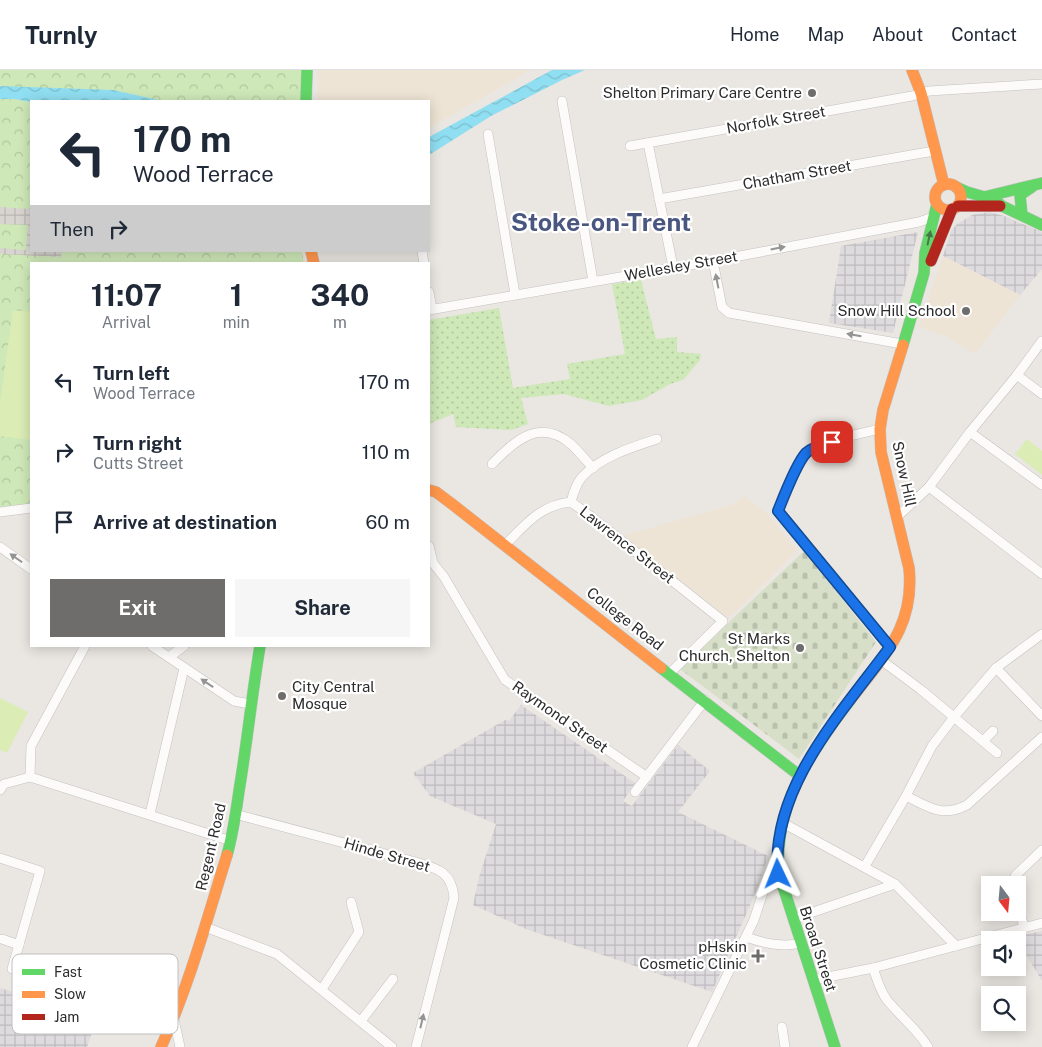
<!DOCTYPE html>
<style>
:root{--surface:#fff;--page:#f6f6f7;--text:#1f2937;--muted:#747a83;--line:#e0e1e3;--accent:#6e6d6b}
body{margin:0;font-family:"Public Sans",sans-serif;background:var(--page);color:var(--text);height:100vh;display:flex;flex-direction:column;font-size:19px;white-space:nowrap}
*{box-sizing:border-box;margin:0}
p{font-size:16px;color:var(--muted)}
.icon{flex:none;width:28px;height:28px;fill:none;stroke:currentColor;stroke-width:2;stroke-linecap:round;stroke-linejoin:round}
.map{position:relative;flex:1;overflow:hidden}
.side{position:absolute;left:30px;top:192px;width:400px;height:385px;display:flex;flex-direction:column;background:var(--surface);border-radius:0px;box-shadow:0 2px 12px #0003}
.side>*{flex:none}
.banner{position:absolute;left:30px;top:30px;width:400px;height:152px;border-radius:0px;box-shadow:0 2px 12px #0003;background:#fff;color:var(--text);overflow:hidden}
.needle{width:32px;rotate:164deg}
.fabs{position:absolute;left:981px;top:806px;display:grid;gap:10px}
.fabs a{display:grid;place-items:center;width:45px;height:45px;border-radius:0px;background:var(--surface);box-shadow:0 2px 12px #0003;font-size:25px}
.pin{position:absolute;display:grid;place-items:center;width:42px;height:42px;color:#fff;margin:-21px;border-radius:10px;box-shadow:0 2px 8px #0006}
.me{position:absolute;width:55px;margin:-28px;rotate:358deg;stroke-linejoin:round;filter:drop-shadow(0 0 4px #0008)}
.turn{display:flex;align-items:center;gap:18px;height:105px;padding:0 20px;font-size:22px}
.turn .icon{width:65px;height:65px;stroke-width:2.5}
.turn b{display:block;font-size:35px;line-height:42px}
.then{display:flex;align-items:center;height:48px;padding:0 20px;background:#0003;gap:10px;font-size:19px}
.eta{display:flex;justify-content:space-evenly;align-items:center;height:85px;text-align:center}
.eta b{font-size:30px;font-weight:700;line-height:35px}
.button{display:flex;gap:10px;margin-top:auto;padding:10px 20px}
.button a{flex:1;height:58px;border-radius:0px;background:var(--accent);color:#fff;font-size:20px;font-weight:700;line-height:58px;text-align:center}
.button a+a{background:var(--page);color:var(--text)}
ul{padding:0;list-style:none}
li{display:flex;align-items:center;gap:15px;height:70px;padding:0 20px}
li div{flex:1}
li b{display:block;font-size:19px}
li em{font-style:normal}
header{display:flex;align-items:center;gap:30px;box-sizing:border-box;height:70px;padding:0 25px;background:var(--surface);border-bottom:1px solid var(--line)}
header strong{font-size:24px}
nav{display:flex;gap:28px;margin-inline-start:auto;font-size:18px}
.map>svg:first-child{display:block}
.industrial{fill:url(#industrial-grid)}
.education{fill:#eee4d5}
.grass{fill:url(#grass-dots)}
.cemetery{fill:url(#cemetery-stones)}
.park{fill:url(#park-crowns)}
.pitch{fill:#dbecb5}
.plaza{fill:url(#plaza-grid)}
.water{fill:url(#water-waves)}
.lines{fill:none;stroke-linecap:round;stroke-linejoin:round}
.street-casing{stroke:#c3c2c2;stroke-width:10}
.fast-casing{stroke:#c3c2c2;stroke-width:12}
.slow-casing{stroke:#c3c2c2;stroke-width:12}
.jam-casing{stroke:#c3c2c2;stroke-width:12}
.street{stroke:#fcfbfa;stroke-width:9}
.fast{stroke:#63d668;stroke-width:11}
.slow{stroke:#ff974d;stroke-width:11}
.jam{stroke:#b3261e;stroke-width:11}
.oneway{fill:#457847}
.oneway2{fill:#949493}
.route-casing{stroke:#114b97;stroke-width:12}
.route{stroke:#1a73e8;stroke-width:9}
.poi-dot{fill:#6e6d6b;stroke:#fff;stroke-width:2}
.labels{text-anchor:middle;stroke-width:4.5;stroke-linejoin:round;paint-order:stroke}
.poi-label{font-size:15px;fill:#2c2c2c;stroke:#fff;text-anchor:end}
.street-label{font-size:15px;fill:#2c2c2c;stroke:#fff}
.town-label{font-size:25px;font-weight:bold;fill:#485680;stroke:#fff}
.key{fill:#fff;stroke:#c0c0c0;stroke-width:1}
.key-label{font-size:14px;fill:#2c2c2c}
</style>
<header>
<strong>Turnly</strong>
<nav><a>Home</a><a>Map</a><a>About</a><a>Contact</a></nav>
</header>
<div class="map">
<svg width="1042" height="977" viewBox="0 0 1042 977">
<defs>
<pattern id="industrial-grid" width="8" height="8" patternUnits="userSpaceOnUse" patternTransform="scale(1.25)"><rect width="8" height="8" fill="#dddbdd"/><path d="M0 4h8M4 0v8" fill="none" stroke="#bebcbe"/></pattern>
<pattern id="grass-dots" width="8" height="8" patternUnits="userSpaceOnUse" patternTransform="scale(1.25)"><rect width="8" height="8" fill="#cee8b8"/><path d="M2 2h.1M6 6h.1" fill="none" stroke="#b1c79e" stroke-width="1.8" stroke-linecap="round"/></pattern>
<pattern id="cemetery-stones" width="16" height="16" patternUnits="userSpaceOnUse" patternTransform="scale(1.25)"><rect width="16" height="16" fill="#d7dfc8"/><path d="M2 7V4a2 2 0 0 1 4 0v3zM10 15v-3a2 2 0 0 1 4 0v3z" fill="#b9c0ac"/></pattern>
<pattern id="park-crowns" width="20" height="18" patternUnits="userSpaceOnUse" patternTransform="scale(1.25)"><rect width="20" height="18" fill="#cee8b8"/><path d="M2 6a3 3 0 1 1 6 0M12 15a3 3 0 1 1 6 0" fill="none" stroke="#b1c79e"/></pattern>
<pattern id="plaza-grid" width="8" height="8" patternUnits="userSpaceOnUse" patternTransform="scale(1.25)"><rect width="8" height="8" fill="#d8d4d0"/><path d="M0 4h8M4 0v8" fill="none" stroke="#bab6b3"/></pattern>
<pattern id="water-waves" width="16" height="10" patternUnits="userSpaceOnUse" patternTransform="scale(1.25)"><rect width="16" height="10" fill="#90def1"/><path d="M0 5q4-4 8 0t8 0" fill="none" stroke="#7cbfcf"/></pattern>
</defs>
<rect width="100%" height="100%" fill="#eae6e1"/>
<g class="industrial">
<path d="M989,142L1004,146L1042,162V199L1020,225L943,186L951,161L957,154L972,145Z"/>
<path d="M918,162L893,263L829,253L841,176Z"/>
<path d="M521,635L635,713L623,731L632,736L678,675L710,701L678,742L768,786L758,817L712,922L526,859L473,835L479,807L496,754L430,726L413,703L505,650L509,651Z"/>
<path d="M1042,861V911L1015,866Z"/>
<path d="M0,918L98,946L87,977H0Z"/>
</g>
<g class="education">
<path d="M318,0H531L429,58V31H317Z"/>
<path d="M943,186L1020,225L975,284L948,267L919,257Z"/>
<path d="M745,426L769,445L797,481L735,543L727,547L638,478L625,465L732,435Z"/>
</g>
<path class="grass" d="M641,210L656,269L677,267V282L701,284L700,290L683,310L670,314L642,330L609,336L564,324L521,328L528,354L511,360L456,357L453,344L429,354V250L499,238L513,318L570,309L567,294L625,284L612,214Z"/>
<path class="cemetery" d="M804,481L876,572L799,689L680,599Z"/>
<path class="park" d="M0,0H301L300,31H31V181H302L304,194H31V434L0,437Z"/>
<g class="pitch">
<path d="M13,240L31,242V370L0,366V333Z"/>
<path d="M1027,369L1042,381V405L1015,384Z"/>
<path d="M0,628L28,642L7,683L0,680Z"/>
</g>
<path class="plaza" d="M0,137L31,139V181H62L61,187L0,184V178L26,180L28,155L0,154Z"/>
<g class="water">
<path d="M552,0H585L562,10L491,46L429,85V67Z"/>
<path d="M0,16L113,20L163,31L31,32L14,29H0Z"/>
</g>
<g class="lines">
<defs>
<g id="street">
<path d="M562,31L593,211"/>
<path d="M488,64L515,224"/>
<path d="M648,73L673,197"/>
<path d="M630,76L912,26L929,21L1042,14"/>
<path d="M659,129L934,81"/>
<path d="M422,181L424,194"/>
<path d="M713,191L722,237L729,243L902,274"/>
<path d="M429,222L432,239"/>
<path d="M429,240L713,191L919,152L933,147"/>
<path d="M1017,305L1042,324"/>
<path d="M880,359C863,363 815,372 804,385C793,400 785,424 778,441L890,577"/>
<path d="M970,362L1042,415"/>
<path d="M492,394C516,370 540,347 572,375C579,382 586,390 593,398"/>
<path d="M929,417L1042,504"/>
<path d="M571,432C573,424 576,414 582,407C600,387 632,377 657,369"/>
<path d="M0,442L31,438"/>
<path d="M897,447L929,417L970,362L1017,305L1042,271"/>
<path d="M429,476L433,493L444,507L505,610L647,707"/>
<path d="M504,476C525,455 540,435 571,432L589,445L723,551L670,603"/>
<path d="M0,477L31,499"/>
<path d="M152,576L234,631L250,634"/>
<path d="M169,587L184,576"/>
<path d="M881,590L920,619L997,683"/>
<path d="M996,598L1042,646"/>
<path d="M983,671L993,661"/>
<path d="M30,707L31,676L85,576"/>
<path d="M0,720L4,714L30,707L231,771"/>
<path d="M635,722L705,630"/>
<path d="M906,726C929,737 942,748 967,735L1042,667"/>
<path d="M150,744L184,598"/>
<path d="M235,744L412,791C435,798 452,800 454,828L416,977"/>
<path d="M783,753L895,814L956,876"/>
<path d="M0,788L40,801L12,899"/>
<path d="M865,796L906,726L932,676L954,647L996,598L1042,564"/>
<path d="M1016,815L1015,806L1042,780"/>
<path d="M1018,835L1024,857"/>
<path d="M793,849L895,814"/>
<path d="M205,857L277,884L392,977"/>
<path d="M746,867C763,873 783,878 801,873"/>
<path d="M2,869L19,875"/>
<path d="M873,898C877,909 880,921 887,930C900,946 917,959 928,977"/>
<path d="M813,910L873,898L1042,853"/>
<path d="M322,919L359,862L351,832"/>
<path d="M174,949L180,977"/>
<path d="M361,951L393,909"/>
<path d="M782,957L785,977"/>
<path d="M692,977L754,850L765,816L779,804"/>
</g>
<g id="fast">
<path d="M306,31L307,0"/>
<path d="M956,117L967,122L995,130L1002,136L1042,155"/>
<path d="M984,127L1042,113"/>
<path d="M1022,145L1020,125L1032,117"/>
<path d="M903,275L924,203L925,183L937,134"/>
<path d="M661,598L800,706"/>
<path d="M227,785C233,764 236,742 239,721C247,673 252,624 260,576"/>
<path d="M835,977L779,804C779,795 778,786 779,777C783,721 818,672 851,629"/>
</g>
<g id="slow">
<path d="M912,0L921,23L944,115"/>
<circle cx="948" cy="127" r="13"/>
<path d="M311,181L314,194"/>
<path d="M429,420L436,422L452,434L661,598"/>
<path d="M851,629C884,585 915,557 909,498L881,382L880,359L883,340L903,275"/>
<path d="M161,977C189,916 207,849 227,785"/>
</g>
<g id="jam">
<path d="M958,136H1000"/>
<path d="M931,191L952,139"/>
</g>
</defs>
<use href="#street" class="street-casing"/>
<use href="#fast" class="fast-casing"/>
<use href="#slow" class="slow-casing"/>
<use href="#jam" class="jam-casing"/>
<use href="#street" class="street"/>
<use href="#fast" class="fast"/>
<use href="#slow" class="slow"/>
<use href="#jam" class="jam"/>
</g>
<defs><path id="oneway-solid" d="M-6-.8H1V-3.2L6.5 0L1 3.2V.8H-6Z" transform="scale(1.25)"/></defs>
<use class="oneway" href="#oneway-solid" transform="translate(929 168) rotate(-78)"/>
<g class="oneway2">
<use href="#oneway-solid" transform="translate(778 178) rotate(-11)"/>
<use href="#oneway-solid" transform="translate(717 211) rotate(-101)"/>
<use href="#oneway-solid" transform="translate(854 265) rotate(-170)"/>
<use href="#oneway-solid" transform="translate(16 488) rotate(-145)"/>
<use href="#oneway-solid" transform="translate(207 613) rotate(-146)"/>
<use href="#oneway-solid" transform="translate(422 951) rotate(-77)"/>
</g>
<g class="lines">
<defs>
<path id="route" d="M778,804C770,718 843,641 890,577L778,441C784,426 796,394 806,383C813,377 823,374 832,372"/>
</defs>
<use href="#route" class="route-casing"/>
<use href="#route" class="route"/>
</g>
<g class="poi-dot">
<circle cx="812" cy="23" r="5"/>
<circle cx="966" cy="241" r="5"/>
<circle cx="800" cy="578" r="5"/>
<circle cx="282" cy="626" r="5"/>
<path d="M755.5 878.5h5v5h5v5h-5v5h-5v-5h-5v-5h5z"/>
</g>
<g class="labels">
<g class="poi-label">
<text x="802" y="28">Shelton Primary Care Centre</text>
<text x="956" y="246">Snow Hill School</text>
<text x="790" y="574">St Marks<tspan x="790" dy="17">Church, Shelton</tspan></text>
<text x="292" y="622" text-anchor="start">City Central<tspan x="292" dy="17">Mosque</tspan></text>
<text x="747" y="882">pHskin<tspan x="747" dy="17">Cosmetic Clinic</tspan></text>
</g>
<g class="street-label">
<text transform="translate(776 50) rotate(-10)" y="5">Norfolk Street</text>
<text transform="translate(797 105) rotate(-10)" y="5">Chatham Street</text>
<text transform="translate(681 196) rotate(-10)" y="5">Wellesley Street</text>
<text transform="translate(904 404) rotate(78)" y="5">Snow Hill</text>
<text transform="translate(627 475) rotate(38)" y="5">Lawrence Street</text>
<text transform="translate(625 549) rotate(38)" y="5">College Road</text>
<text transform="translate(560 647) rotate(35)" y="5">Raymond Street</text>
<text transform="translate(211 777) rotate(-77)" y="5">Regent Road</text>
<text transform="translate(387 785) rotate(16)" y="5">Hinde Street</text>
<text transform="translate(818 879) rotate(72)" y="5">Broad Street</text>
</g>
<g class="town-label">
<text x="601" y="161">Stoke-on-Trent</text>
</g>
</g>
<rect x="12" y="884" width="166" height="80" rx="8" class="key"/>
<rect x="22" y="899" width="23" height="6" fill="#63d668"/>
<rect x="22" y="921" width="23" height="7" fill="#ff974d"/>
<rect x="22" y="944" width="23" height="6" fill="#b3261e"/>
<g class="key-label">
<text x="54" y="907">Fast</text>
<text x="54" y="929">Slow</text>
<text x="54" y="952">Jam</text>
</g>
</svg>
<div class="fabs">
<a><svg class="needle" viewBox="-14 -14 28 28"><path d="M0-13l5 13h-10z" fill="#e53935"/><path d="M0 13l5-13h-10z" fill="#747a83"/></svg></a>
<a><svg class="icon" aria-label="sound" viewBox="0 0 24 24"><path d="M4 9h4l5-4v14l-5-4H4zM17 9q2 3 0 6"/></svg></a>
<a><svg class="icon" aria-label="search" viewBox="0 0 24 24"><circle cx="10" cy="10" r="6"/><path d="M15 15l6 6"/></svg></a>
</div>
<div class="pin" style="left:832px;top:372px;background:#d93025"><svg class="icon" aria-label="arrive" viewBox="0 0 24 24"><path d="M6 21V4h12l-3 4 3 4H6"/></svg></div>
<svg class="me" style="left:778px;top:804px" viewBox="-20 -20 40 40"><path d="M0-17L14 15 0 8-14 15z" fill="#1a73e8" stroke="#fff" stroke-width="4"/></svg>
<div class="banner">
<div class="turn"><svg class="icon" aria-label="left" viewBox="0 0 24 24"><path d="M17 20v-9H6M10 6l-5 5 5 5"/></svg><div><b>170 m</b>Wood Terrace</div></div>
<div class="then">Then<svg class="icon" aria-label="right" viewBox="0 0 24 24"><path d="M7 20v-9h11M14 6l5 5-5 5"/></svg></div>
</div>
<section class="side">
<div class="eta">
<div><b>11:07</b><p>Arrival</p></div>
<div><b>1</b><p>min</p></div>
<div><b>340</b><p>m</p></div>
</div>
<ul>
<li><svg class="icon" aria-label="left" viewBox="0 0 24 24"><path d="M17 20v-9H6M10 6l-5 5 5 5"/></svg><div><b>Turn left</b><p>Wood Terrace</p></div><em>170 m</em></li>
<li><svg class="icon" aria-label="right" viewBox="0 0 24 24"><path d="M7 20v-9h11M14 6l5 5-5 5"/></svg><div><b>Turn right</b><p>Cutts Street</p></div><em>110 m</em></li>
<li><svg class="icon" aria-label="arrive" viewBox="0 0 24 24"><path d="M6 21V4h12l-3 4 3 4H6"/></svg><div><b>Arrive at destination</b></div><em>60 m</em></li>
</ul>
<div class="button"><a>Exit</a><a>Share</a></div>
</section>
</div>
